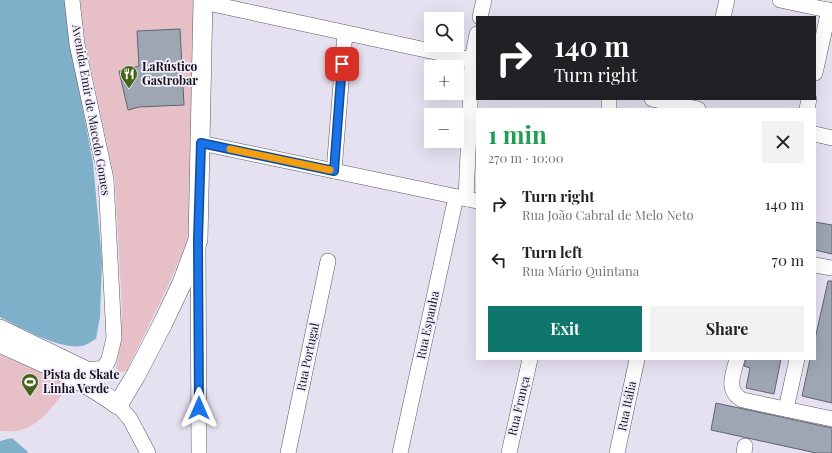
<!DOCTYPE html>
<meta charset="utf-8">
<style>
:root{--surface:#fff;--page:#f2f2f2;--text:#222;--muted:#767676;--accent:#0f766e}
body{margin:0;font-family:"Playfair Display",serif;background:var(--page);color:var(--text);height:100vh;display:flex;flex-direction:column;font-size:15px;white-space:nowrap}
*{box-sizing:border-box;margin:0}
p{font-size:13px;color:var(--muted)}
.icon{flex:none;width:22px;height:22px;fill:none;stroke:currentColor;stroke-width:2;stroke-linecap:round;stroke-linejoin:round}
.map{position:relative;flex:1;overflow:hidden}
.details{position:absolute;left:476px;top:108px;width:340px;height:252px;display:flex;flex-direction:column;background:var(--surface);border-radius:0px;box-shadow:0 4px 16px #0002}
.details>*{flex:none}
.banner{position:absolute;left:476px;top:16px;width:340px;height:84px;border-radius:0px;box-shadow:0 4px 16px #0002;background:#202124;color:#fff;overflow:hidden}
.controls{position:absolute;left:424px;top:12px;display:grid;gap:8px}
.controls a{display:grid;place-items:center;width:40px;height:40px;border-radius:0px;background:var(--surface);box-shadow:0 4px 16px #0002;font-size:20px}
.pin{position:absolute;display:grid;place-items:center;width:34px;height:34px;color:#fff;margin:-17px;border-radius:8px;box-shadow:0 2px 6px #0006}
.me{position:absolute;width:44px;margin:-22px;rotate:0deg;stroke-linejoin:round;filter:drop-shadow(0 0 3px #0008)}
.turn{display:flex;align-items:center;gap:14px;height:84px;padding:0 12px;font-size:18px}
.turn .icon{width:52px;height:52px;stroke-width:2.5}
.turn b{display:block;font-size:28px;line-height:34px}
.round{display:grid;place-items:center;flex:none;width:42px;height:42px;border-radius:0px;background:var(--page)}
.headline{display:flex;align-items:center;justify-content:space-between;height:68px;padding:0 12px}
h1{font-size:24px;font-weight:700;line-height:30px;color:#1e9e55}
.action{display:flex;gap:8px;margin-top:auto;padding:8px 12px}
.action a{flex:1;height:46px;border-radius:0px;background:var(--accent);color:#fff;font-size:16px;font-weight:700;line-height:46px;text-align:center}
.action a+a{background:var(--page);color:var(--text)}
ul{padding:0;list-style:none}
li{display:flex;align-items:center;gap:12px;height:56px;padding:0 12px}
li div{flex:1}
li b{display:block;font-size:15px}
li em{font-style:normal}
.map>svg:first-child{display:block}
.green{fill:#e6c0c6}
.water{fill:#7eb0ca}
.building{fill:#9ea5b3;stroke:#5f6572}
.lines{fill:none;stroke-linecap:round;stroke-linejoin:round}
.minor-casing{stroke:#5c5865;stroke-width:16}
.major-casing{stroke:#5c5865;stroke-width:20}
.minor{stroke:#fff;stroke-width:15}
.major{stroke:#fff;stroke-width:19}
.route-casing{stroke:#114b97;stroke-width:10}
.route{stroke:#1a73e8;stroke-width:7}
.slow{stroke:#f59e0b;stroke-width:7}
.labels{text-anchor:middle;stroke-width:3.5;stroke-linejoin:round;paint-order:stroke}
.poi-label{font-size:12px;font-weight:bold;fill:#161419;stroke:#f3eefe;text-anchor:start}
.street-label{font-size:12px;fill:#161419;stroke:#f3eefe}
</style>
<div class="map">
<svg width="832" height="453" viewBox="0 0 832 453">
<rect width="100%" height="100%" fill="#e6e1f1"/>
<g class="green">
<path d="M80,0H194L191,197L187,243L166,290L127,370L123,372H119L116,368L120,348L122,309L115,180L85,41Z"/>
<path d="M0,354L69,385C56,402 40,428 16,431C11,432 5,431 0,431Z"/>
</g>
<g class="water">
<path d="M0,0H65L71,48L93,163L102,260L100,317L96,339C92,341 87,345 82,346C59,350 20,327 0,317Z"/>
<path d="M12,438L27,451L28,453H0V441Z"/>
</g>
<g class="building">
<path d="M180,29L184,105L139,107L128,110L119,71L139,66L137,31Z"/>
<path d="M815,222L832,225V254L815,250Z"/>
<path d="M828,281H832V403L802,396L810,359H815V339Z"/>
<path d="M746,359H781L774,394L746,388L750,368L744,366Z"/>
<path d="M716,403L832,428V453H816L711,430Z"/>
</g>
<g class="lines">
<defs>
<g id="minor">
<path d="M780,0L832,11"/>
<path d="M203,2L477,61"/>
<path d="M480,17L484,0"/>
<path d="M723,17L727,0"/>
<path d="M815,73L829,10"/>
<path d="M652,99L698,109"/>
<path d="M609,109V99"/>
<path d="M807,109L809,99"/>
<path d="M815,134L832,138"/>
<path d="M201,143L477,201"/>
<path d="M334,171L345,33"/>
<path d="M466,199L472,60L477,34"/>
<path d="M198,246L199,453"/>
<path d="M815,265L832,268"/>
<path d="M0,327L89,370L104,368L109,359L114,338L106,179L77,44L72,0"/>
<path d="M737,359C733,375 725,391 743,400L832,419"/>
<path d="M118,405L130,419L148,453"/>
<path d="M786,409L797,359"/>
<path d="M288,453L328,261"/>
<path d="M400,453L456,197"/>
<path d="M509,453L530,359"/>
<path d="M617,453L637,359"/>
<path d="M744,453L745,446"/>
</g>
<path id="major" d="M0,343C41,362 82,378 118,405L136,375L163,323L182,283L198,240L203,0"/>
</defs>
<use href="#minor" class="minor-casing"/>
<use href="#major" class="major-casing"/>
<use href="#minor" class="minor"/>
<use href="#major" class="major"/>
</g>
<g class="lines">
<defs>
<path id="route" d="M199,408L198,240L201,143L334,171L342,64"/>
</defs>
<use href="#route" class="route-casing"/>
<use href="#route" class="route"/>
<path class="slow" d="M230,149L330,170"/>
</g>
<defs>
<symbol id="restaurant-pin" viewBox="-11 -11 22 30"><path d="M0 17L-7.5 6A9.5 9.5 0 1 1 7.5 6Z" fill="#446418" stroke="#f3eefe"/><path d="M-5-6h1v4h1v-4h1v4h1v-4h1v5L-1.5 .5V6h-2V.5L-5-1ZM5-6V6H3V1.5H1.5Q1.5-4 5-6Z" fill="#fff"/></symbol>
<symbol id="stadium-pin" viewBox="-11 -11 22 30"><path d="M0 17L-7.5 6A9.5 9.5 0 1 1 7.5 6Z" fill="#446418" stroke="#f3eefe"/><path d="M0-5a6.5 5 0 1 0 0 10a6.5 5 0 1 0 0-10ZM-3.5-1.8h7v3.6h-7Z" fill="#fff"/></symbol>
</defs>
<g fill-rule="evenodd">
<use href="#restaurant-pin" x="119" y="64" width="20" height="27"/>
<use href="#stadium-pin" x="20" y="372" width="20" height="27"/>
</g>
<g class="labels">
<g class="poi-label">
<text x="142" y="71">LaRústico<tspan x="142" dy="14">Gastrobar</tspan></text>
<text x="43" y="379">Pista de Skate<tspan x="43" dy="14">Linha Verde</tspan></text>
</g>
<g class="street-label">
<text transform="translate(91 110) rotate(80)" y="4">Avenida Emir de Macedo Gomes</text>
<text transform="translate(428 325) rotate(-78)" y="4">Rua Espanha</text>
<text transform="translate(308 357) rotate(-78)" y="4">Rua Portugal</text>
<text transform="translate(519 406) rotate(-77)" y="4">Rua França</text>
<text transform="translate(627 406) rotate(-78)" y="4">Rua Itália</text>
</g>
</g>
</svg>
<div class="controls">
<a><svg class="icon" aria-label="search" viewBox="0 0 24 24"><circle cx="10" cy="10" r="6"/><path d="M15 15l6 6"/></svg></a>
<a>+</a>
<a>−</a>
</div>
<div class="pin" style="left:342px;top:64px;background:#d93025"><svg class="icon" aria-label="arrive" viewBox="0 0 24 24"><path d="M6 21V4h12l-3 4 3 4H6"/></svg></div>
<svg class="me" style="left:199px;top:408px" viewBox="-20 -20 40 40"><path d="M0-17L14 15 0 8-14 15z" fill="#1a73e8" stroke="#fff" stroke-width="4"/></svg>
<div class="banner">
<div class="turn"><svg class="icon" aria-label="right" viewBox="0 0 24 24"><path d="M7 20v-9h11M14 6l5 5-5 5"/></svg><div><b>140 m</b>Turn right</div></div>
</div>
<section class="details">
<div class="headline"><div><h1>1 min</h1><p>270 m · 10:00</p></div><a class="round"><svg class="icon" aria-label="close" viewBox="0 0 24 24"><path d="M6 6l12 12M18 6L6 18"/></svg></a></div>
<ul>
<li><svg class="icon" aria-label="right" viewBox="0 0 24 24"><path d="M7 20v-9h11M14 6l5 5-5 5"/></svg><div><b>Turn right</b><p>Rua João Cabral de Melo Neto</p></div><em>140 m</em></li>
<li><svg class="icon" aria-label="left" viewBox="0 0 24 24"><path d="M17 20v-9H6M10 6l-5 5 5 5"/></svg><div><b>Turn left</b><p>Rua Mário Quintana</p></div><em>70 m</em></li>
</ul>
<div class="action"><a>Exit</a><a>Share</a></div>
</section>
</div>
